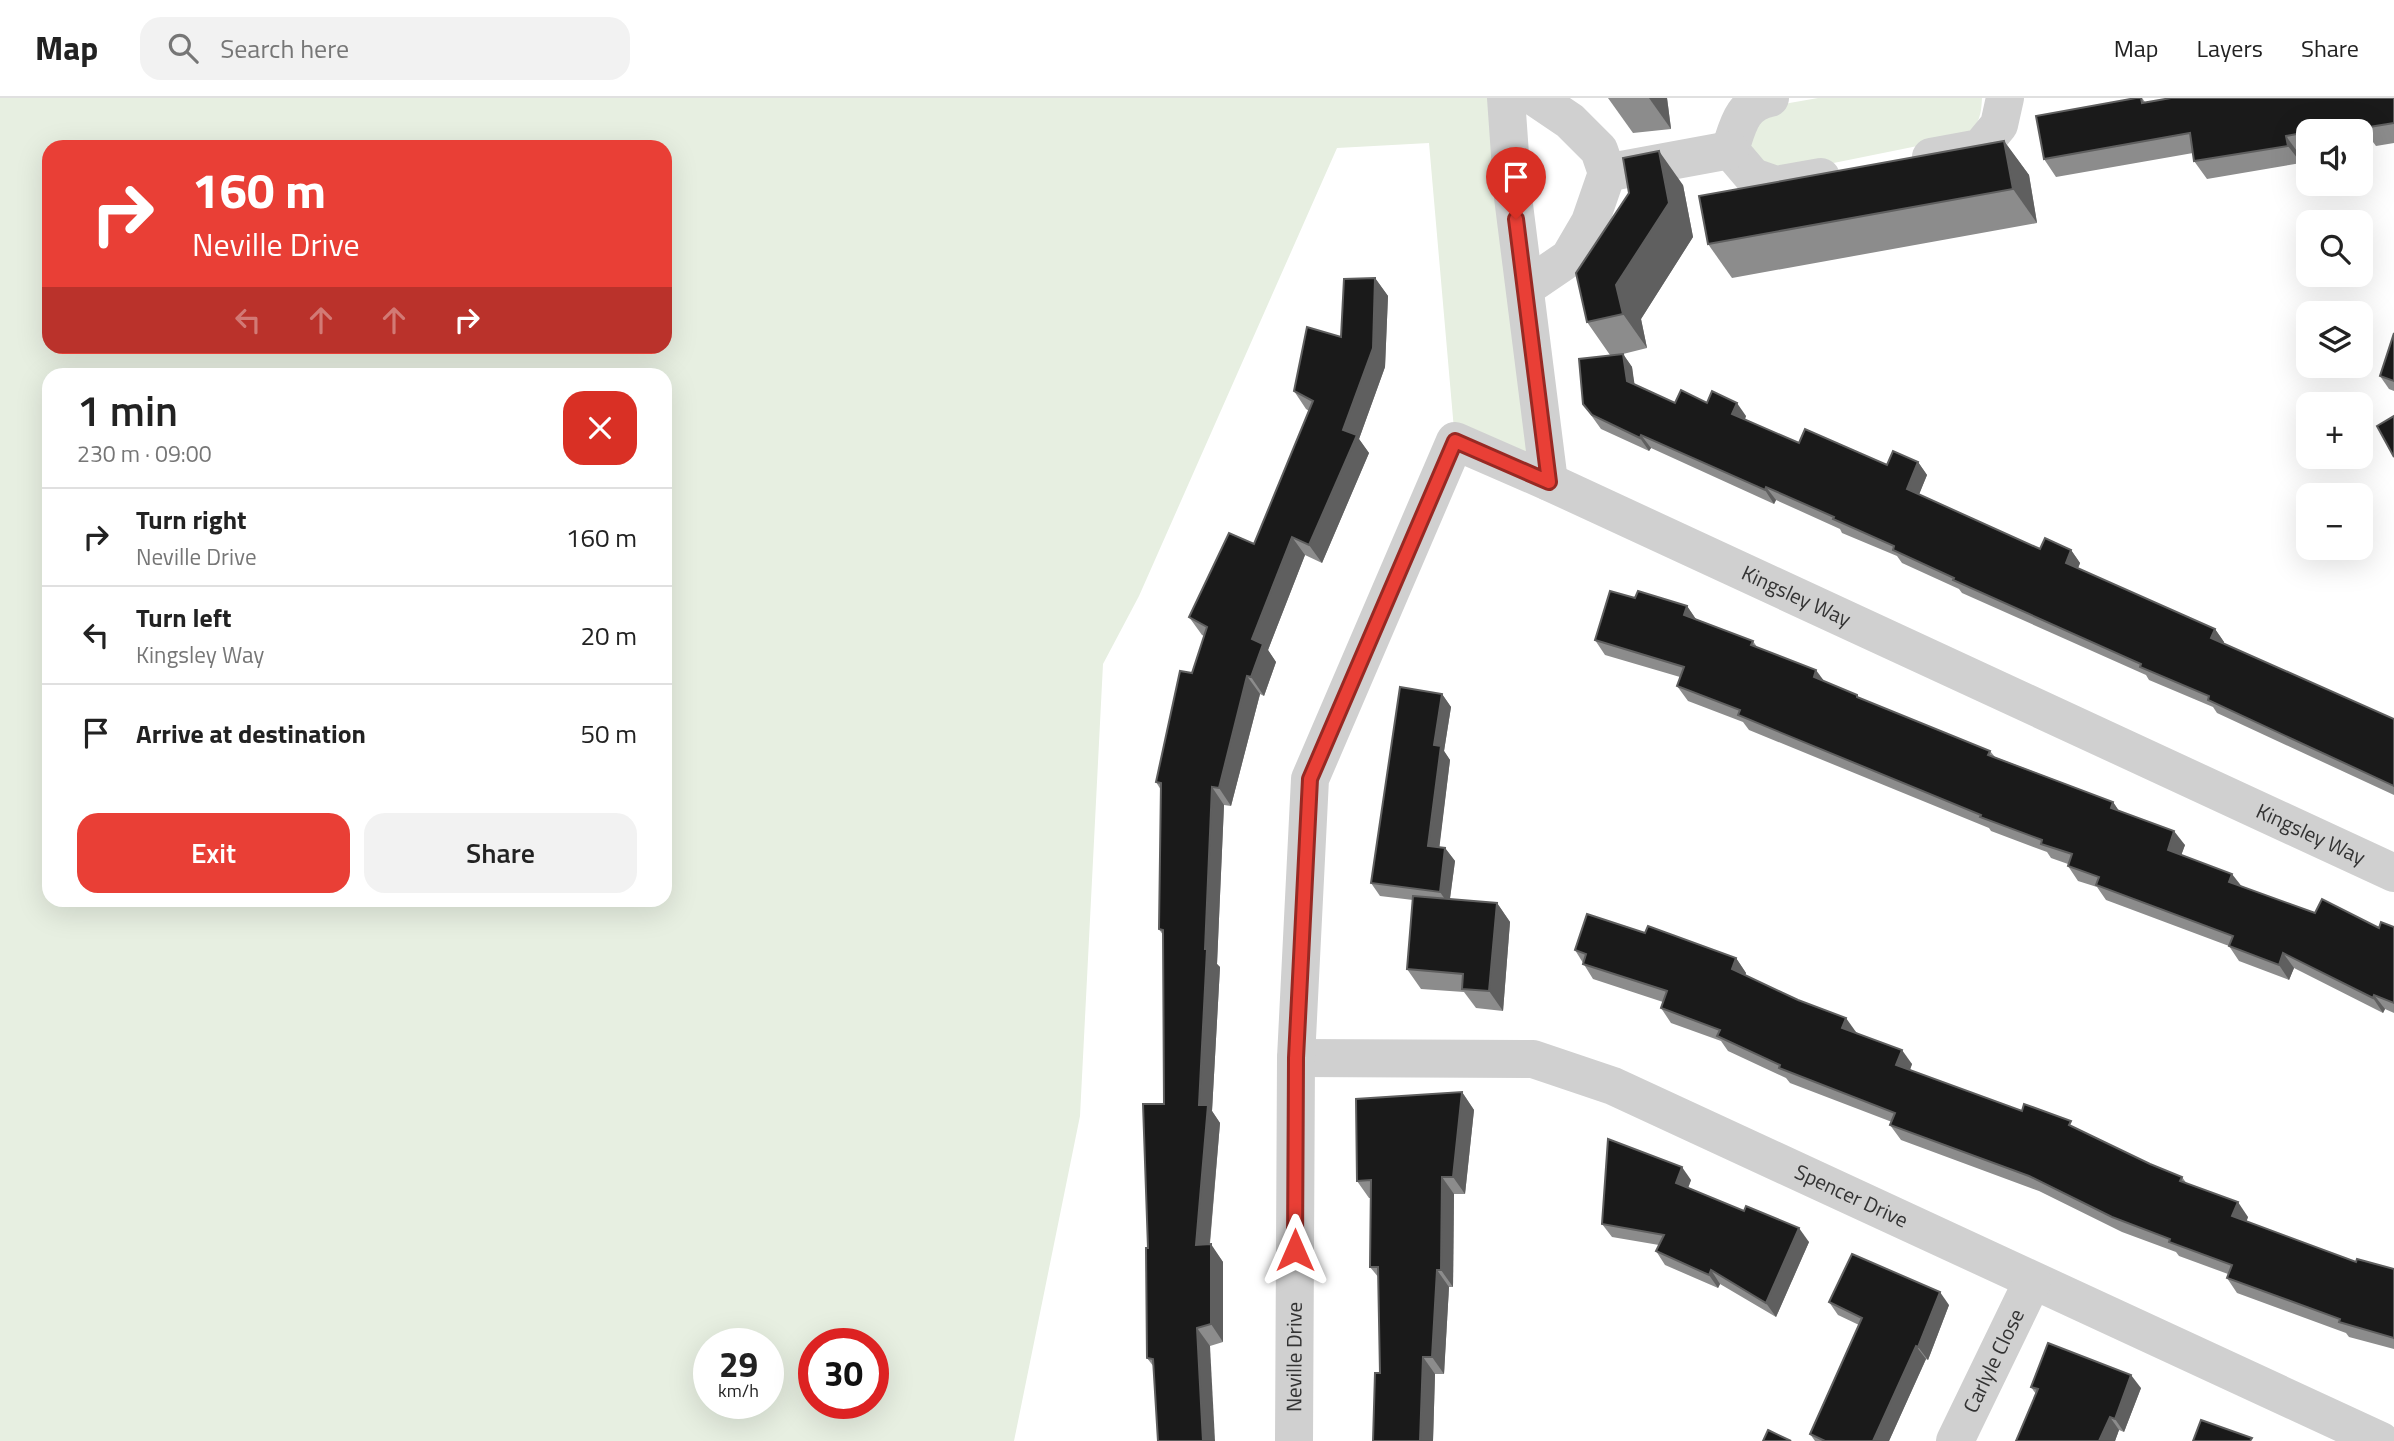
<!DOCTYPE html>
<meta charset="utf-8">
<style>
:root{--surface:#fff;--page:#f2f2f2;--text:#222;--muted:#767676;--line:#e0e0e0;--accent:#e93f36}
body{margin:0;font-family:"Titillium Web",sans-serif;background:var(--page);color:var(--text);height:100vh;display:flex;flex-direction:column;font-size:26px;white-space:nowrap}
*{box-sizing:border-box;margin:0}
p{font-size:23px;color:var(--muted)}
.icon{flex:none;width:38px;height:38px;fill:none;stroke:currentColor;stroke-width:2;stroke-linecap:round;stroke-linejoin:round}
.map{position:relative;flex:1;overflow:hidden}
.details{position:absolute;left:42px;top:270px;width:630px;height:539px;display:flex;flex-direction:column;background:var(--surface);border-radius:21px;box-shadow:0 7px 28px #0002}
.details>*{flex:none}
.banner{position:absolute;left:42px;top:42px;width:630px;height:214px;border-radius:21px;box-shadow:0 7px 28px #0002;background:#e93f36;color:#fff;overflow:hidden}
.buttons{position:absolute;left:2296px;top:21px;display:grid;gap:14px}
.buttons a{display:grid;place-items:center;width:77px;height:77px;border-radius:14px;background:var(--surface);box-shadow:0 7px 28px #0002;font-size:35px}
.speed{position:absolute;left:693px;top:1230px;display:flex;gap:14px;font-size:35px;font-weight:700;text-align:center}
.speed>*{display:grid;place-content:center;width:91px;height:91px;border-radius:50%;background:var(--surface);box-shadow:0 7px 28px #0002;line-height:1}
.speed small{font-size:18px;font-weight:400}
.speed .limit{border:10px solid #d22;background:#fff;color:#111}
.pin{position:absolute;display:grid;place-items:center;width:60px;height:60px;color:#fff;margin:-72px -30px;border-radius:50% 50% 50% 0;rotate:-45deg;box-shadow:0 0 7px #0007}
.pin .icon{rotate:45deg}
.me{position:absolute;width:77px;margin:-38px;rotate:0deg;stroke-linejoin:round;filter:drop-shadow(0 0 5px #0008)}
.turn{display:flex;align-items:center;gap:24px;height:147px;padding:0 35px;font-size:32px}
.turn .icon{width:91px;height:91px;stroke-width:2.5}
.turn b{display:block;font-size:49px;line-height:60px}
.lanes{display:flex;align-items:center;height:66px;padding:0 35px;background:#0003;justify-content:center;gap:35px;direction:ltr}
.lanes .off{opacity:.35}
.round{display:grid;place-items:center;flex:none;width:74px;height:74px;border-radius:21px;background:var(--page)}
.summary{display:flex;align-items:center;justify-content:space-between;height:119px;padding:0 35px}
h1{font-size:42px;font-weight:600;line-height:52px}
.button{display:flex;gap:14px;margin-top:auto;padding:14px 35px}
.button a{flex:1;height:80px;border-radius:21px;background:var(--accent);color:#fff;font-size:28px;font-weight:600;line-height:80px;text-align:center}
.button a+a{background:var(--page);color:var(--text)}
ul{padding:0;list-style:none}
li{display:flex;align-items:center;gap:21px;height:98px;padding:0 35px;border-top:2px solid var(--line)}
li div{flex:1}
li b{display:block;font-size:26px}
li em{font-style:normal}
header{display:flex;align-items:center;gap:42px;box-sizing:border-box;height:98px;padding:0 35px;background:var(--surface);border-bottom:2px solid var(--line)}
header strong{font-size:33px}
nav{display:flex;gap:38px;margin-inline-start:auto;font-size:24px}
.search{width:490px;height:63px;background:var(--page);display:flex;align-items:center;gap:18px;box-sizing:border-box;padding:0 24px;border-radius:21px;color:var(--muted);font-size:26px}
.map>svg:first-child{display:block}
.green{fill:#e7efe1;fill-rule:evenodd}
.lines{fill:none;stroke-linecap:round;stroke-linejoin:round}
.minor{stroke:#d0d0d0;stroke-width:38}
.wall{fill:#8c8c8c}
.shaded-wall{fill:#5f5f5f}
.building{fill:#1a1a1a;stroke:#5f5f5f;stroke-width:2}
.route-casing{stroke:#972923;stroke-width:18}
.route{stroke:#e93f36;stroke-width:12}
.labels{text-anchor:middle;stroke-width:7;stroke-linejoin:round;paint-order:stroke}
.street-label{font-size:21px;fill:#333;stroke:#fff}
</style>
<header>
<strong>Map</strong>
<div class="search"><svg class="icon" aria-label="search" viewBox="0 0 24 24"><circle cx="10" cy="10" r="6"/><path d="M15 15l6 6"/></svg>Search here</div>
<nav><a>Map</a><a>Layers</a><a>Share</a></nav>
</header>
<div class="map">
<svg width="2394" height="1343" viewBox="0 0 2394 1343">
<rect width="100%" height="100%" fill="#fff"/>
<g class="green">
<path d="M0,0H1506L1549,384L1455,343L1429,45L1337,50L1139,498L1103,566L1080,1018L1014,1343H0ZM49,49H665V248H49ZM49,276H665V802H49ZM709,1246H768V1306H709ZM814,1246H873V1306H814Z"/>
<path d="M1818,0H1982C1981,19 1979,28 1962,39L1794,73H1778L1749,55L1757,17L1767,9Z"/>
</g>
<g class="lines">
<g class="minor">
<path d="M1506,0L1513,99L1549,384"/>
<path d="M1770,0C1741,6 1738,28 1730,52L1753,79L1776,87L1821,79"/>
<path d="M1931,59L1980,50L1999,27L2005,0"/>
<path d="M1616,73L1730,52"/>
<path d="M1525,190L1569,160L1590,124L1607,75L1599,52L1570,23L1536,0"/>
<path id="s1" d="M1296,960L1533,961L1613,988L2381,1343"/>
<path id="s2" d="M1294,1343L1296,960L1310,681L1455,343L1549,384L2394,775"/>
<path id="s3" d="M1955,1343L2032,1184"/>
</g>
</g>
<g class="wall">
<path d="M1608,0H1667L1671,31L1633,35Z"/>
<path d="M2142,0L2145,4L2394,0V45L2376,48L2373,44L2361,46V33H2308V54L2299,56L2301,65L2207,81L2194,63L2193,55L2056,79L2044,61Z"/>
<path d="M2004,43L2029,77L2037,125L1732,180L1708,146Z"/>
<path d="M1683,87L1693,139L1641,221L1647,250L1623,256L1632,269L1634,287L1675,305H1707L1746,318L1745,322L1799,345L1887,367L1918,364L1927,377L1919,396L2040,451L2071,452L2080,465L2078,470L2215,531L2224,544V546L2394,621V697L2217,615L2213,609L2149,582L2146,577L1962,495L1959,491L1902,465L1897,458L1842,435L1840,431L1776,402L1774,406L1651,350L1649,353L1601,331L1583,306L1610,257L1587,224Z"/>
<path d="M1375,180L1388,198L1385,269L1359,341L1369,355L1322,465L1305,457L1268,552L1276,564L1264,598L1260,596L1231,708L1224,707L1217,866L1220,869L1212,1013L1220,1025L1210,1146L1223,1164V1244L1210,1248L1154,1269L1147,1260L1148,1150L1164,1006L1163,837L1159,831L1161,692L1156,684L1204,538L1202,537L1189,519L1254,446L1309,313L1306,311L1294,293L1341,239Z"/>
<path d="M2394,235V293L2389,291L2380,278Z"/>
<path d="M1635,500L1687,508L1696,521L1753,543L1757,549L1824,584L1857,597L1860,601L1990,653L1995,659L2113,704L2119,713L2185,747L2181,757L2241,788L2315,815L2379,830L2394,829V915L2385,911L2383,915L2294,870L2289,882L2239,863L2229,848L2106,802L2097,789L2078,783L2068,768V766L2051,760L2047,754L1991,733L1989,730L1749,632L1743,624L1688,603L1677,588L1680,579L1605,557L1595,542Z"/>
<path d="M1442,596L1451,609L1444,653L1450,662L1439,749L1445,750L1455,763L1450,801L1497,805L1510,824L1503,913L1476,910L1464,894L1421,891L1407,871L1413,802L1380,798L1371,785Z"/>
<path d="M1645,835L1736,860L1746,875L1745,877L1856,934L1912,966L1910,972L2022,1013L2075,1030L2150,1066L2182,1079L2187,1086L2248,1119L2246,1124L2356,1164L2394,1171V1251L2349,1239L2346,1235L2237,1195L2227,1180L2228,1176L2179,1158L2176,1154L2122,1134L2039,1093L1901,1042L1890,1027L1892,1024L1790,985L1786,980L1728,953L1721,943L1671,925L1661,910L1663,904L1593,881L1575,852Z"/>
<path d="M1462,994L1474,1012L1465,1096H1454L1453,1189H1449L1444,1276H1435L1433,1343H1373L1380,1275L1379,1180L1370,1169L1371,1100H1369L1357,1083Z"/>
<path d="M1691,1082L1688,1090L1809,1144L1776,1219L1720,1186L1718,1190L1665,1167L1656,1153L1659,1147L1612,1139L1602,1126Z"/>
<path d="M1829,1204L1949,1207L1928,1262L1926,1261L1889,1343H1815L1810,1336L1859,1227L1838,1217Z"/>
<path d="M2031,1289L2141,1290L2124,1334L2119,1332L2115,1343H2016L2036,1296Z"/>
</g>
<g class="shaded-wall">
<path d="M1649,0H1667L1671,31Z"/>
<path d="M2286,38L2299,56L2301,65L2288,48Z"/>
<path d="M2004,43L2029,77L2037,125L2013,91Z"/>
<path d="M1659,53L1683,87L1693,139L1641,221L1647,250L1623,216L1616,187Z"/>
<path d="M1375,180L1388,198L1385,269L1359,341L1369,355L1322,465L1309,447L1343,332Z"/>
<path d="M1623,256L1632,269L1636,296L1627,283Z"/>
<path d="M1737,305L1746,318L1741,329L1732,316Z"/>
<path d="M1641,337L1651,350L1649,353L1640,340Z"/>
<path d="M1918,364L1927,377L1916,404L1907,391Z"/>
<path d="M1766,389L1776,402L1774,406L1765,392Z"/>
<path d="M1292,439L1305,457L1268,552L1276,564L1264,598L1251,579L1252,541Z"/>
<path d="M2071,452L2080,465L2075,478L2066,465Z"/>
<path d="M1687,508L1697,523L1684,517Z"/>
<path d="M2215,531L2224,544L2220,554L2211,540Z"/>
<path d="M1816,572L1827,587L1814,579Z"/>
<path d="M1247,578L1260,596L1231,708L1219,690Z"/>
<path d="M1442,596L1451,609L1444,653L1450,662L1438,761L1428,748L1434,647Z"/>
<path d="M1212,689L1224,707L1217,866L1220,869L1212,1013L1220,1025L1208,1165L1196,1147L1199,1007Z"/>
<path d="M2113,704L2123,719L2111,710Z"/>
<path d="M2174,733L2185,747L2178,766L2168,752Z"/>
<path d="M1445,750L1455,763L1449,807L1440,794Z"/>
<path d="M2232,776L2243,790L2229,784Z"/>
<path d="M1497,805L1510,824L1503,913L1489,893Z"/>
<path d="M2283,855L2294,870L2289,882L2279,867Z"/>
<path d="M1736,860L1746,875L1742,886L1732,871Z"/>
<path d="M2374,897L2385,911L2383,915L2373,900Z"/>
<path d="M1846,920L1856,934L1852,945L1842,930Z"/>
<path d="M1902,952L1912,966L1906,982L1896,967Z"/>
<path d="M1462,994L1474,1012L1465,1096L1453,1079Z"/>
<path d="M1682,1069L1691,1082L1685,1098L1676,1085Z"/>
<path d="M1442,1079L1454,1096L1453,1189L1441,1172Z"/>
<path d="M2238,1104L2248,1119L2243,1133L2232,1118Z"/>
<path d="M1799,1130L1809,1144L1776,1219L1766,1205Z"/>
<path d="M1211,1146L1223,1164V1244L1211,1226Z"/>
<path d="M1437,1172L1449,1189L1444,1276L1432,1259Z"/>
<path d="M1711,1172L1720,1186L1718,1190L1709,1177Z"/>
<path d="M1940,1194L1949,1207L1928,1262L1918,1249Z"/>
<path d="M1197,1230L1210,1248L1215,1343H1203Z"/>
<path d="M1916,1248L1926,1261L1889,1343H1873Z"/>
<path d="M1423,1259L1435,1276L1433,1343H1420Z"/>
<path d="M2131,1277L2141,1290L2124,1334L2115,1321Z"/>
<path d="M2110,1319L2119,1332L2115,1343H2099Z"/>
</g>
<g class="building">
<path d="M2136,0H2141L2142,5L2171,0H2394V25L2363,30V25L2315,33H2308V34L2286,38L2288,48L2194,63L2190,35L2044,61L2036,18Z"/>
<path d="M2004,43L2013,91L1708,146L1699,98Z"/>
<path d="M1659,53L1669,105L1616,187L1623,216L1587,224L1576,175L1629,95L1623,60Z"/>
<path d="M1375,180L1373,250L1343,332L1357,337L1309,447L1292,439L1252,541L1263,546L1251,579L1247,578L1219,690L1212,689L1205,851H1207L1199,1007H1208L1196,1147L1211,1146V1226L1197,1230L1203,1343H1158L1153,1261L1147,1260L1146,1150H1148L1143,1006H1164L1163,832L1159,831L1161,685L1156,684L1180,573L1192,575L1207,529L1189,519L1229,435L1254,446L1313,303L1294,293L1307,229L1341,239L1344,181Z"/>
<path d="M2394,235V283L2380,278Z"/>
<path d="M1623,256L1627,283L1675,305L1681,292L1707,305L1712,293L1737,305L1732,316L1799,345L1805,331L1887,367L1893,353L1918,364L1907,391L2040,451L2045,440L2071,452L2066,465L2215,531L2211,540L2394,621V688L2208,602L2209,598L2140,569L2141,566L1953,482L1954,480L1893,452L1894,448L1833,421L1834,419L1766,389L1765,392L1641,337L1640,340L1592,317L1583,306L1579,261Z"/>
<path d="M2394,318V359L2377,328Z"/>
<path d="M1610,493L1635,500L1638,493L1687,508L1684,517L1753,543L1751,547L1816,572L1814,579L1857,597V599L1990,653L1988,657L2113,704L2111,710L2174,733L2168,752L2232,776L2229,784L2315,815L2322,801L2379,830L2381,824L2394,829V905L2374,897L2373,900L2283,855L2279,867L2229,848L2233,838L2096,787L2099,779L2068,768L2072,756L2041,746L2042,742L1980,719L1981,717L1738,617L1740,612L1677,588L1684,569L1595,542Z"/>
<path d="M1400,589L1442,596L1434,647L1441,648L1428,748L1445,750L1440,794L1371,785Z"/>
<path d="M1413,798L1497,805L1489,893L1462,891L1463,876L1407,871Z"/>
<path d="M1587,816L1645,835L1648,828L1736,860L1732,871L1798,902L1846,920L1842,930L1902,952L1896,967L2022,1013L2024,1006L2071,1023L2069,1027L2150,1066L2182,1079L2180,1083L2238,1104L2232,1118L2356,1164L2357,1161L2394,1171V1240L2339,1224L2340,1221L2227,1180L2232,1167L2169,1144L2170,1141L2112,1119L2029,1078L1890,1027L1895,1015L1779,970L1780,967L1717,938L1720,932L1661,910L1667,893L1583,866L1586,856L1575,852Z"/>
<path d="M1462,994L1453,1079H1442L1441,1172H1437L1432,1259H1423L1420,1343H1373L1375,1275H1380L1378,1169H1370L1371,1082L1357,1083L1356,1001Z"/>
<path d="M1608,1041L1682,1069L1676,1085L1744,1113L1746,1108L1799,1130L1766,1205L1711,1172L1709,1177L1656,1153L1664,1137L1602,1126Z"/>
<path d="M1852,1156L1940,1194L1918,1249L1916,1248L1873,1343H1825L1810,1336L1862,1220L1829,1204Z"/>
<path d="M2048,1245L2131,1277L2115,1321L2110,1319L2099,1343H2016L2038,1291L2031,1289Z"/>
<path d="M2201,1322L2252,1340L2250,1343H2193Z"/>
<path d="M1768,1332L1791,1343H1763Z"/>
</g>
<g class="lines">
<defs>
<path id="route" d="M1295,1152L1296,960L1310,681L1455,343L1549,384L1516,121"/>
</defs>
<use href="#route" class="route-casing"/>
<use href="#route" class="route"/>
</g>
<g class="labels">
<g class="street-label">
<text dy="7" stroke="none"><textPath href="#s2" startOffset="1405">Kingsley Way</textPath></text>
<text dy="7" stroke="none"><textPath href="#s2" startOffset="1972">Kingsley Way</textPath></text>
<text dy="7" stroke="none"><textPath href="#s1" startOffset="584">Spencer Drive</textPath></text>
<text dy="7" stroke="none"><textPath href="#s2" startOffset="84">Neville Drive</textPath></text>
<text dy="7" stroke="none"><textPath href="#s3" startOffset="89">Carlyle Close</textPath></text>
</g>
</g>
</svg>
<div class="buttons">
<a><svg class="icon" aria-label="sound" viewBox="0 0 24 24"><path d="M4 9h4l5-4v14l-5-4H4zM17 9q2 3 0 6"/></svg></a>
<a><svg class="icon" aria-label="search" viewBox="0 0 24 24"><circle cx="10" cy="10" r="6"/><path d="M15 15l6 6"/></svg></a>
<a><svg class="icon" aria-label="layers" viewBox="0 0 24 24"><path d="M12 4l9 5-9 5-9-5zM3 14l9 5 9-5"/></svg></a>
<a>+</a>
<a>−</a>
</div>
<div class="speed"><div>29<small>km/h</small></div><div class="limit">30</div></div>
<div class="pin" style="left:1516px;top:121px;background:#d93025"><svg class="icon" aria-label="arrive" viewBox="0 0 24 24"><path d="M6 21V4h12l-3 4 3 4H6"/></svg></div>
<svg class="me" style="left:1295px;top:1152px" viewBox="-20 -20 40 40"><path d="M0-17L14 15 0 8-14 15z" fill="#e93f36" stroke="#fff" stroke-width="4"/></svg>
<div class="banner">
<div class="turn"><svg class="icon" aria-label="right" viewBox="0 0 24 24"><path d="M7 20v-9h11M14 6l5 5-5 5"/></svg><div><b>160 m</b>Neville Drive</div></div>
<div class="lanes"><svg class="icon off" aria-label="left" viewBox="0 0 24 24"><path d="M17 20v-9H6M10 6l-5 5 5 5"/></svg><svg class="icon off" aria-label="ahead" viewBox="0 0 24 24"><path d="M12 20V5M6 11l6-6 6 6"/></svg><svg class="icon off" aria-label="ahead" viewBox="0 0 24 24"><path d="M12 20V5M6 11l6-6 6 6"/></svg><svg class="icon" aria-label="right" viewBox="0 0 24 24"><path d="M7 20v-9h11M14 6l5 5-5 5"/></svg></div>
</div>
<section class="details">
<div class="summary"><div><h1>1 min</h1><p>230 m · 09:00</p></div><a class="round" style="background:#d93025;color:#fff"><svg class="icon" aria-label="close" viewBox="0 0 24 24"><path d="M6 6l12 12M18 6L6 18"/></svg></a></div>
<ul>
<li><svg class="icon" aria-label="right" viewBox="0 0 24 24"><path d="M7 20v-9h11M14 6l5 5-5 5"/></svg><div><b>Turn right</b><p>Neville Drive</p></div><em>160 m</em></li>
<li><svg class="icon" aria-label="left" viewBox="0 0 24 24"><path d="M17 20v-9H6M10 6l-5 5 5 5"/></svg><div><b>Turn left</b><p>Kingsley Way</p></div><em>20 m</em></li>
<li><svg class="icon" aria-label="arrive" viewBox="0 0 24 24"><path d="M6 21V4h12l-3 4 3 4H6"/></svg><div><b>Arrive at destination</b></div><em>50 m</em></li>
</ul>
<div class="button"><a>Exit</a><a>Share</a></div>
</section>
</div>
